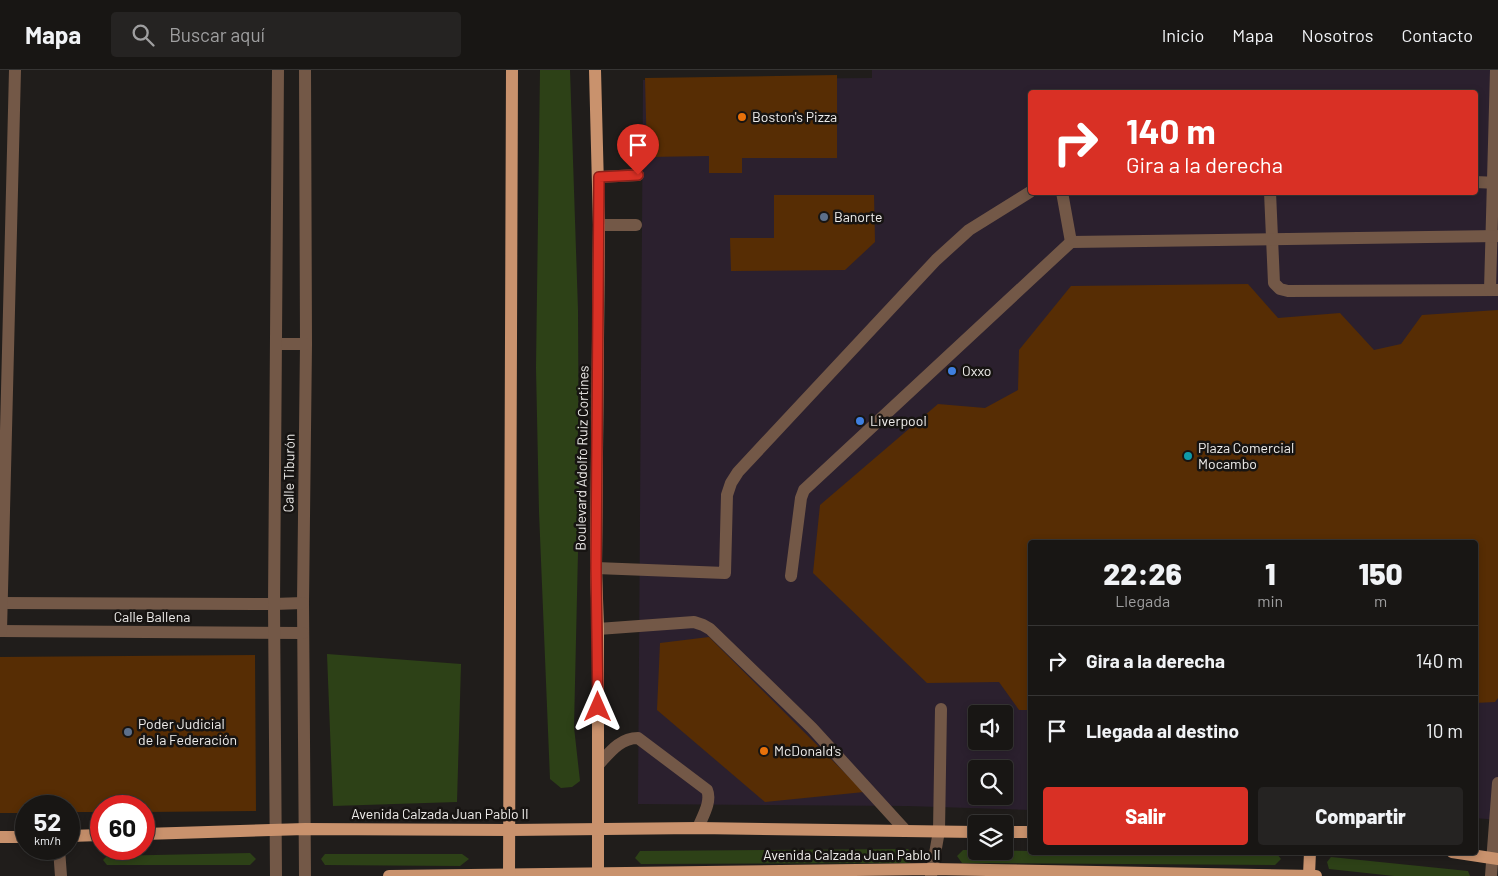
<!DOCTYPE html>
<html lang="es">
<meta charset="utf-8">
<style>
:root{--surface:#181614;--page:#252322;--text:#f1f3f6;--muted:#9f9fa0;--line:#363534;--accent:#d93025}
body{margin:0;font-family:Barlow,sans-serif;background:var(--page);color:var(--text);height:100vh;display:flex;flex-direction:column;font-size:19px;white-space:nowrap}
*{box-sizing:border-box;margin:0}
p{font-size:16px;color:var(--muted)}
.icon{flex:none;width:28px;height:28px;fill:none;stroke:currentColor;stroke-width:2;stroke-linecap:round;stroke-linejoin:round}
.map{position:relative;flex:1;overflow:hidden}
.drawer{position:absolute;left:1028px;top:470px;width:450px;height:315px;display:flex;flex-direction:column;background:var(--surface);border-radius:5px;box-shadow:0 2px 8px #0003,0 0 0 1px var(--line)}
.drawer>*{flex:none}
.hud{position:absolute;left:1028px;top:20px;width:450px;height:105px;border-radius:5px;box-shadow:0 2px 8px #0003,0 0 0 1px var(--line);background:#d93025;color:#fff;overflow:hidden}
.fabs{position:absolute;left:968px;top:635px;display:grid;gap:10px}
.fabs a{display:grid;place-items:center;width:45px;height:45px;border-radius:5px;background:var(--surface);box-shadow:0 2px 8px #0003,0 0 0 1px var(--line);font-size:25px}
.speed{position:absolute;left:15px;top:725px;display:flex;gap:10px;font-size:25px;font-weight:700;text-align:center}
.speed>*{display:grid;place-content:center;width:65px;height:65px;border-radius:50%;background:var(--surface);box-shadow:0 2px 8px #0003,0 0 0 1px var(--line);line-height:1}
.speed small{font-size:12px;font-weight:400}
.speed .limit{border:8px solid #d22;background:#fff;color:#111}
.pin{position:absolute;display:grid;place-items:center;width:42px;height:42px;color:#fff;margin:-51px -21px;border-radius:50% 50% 50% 0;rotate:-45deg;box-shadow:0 0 5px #0007}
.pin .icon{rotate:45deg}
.me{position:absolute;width:55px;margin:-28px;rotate:0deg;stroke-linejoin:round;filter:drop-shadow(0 0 4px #0008)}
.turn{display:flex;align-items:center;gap:18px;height:105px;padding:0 15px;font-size:22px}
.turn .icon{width:65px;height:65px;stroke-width:2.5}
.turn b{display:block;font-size:35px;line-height:42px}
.eta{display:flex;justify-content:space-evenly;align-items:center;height:85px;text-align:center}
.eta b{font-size:30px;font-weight:800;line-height:35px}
.cta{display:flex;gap:10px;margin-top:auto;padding:10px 15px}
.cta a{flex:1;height:58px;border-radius:5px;background:var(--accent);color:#fff;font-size:20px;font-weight:800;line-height:58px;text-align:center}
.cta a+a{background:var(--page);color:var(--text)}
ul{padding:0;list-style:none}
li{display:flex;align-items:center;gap:15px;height:70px;padding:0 15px;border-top:1px solid var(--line)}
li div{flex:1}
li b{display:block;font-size:19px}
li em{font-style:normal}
header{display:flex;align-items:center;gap:30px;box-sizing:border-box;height:70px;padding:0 25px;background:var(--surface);border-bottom:1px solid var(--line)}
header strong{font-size:24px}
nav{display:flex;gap:28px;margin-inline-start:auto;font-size:18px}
.search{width:350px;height:45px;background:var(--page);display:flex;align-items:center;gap:12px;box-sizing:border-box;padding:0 18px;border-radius:5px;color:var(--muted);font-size:19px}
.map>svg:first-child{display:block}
.commercial{fill:#2b202e;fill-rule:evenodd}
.green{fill:#2d4117}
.building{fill:#572d04}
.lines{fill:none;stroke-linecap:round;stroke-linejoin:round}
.minor{stroke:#735847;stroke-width:12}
.major{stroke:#c9926d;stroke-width:12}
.route-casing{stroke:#8d1f18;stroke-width:12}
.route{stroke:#d93025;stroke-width:9}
.food-dot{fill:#e8710a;stroke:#171412;stroke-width:2}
.service-dot{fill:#5c6f8a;stroke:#171412;stroke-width:2}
.shop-dot{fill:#3f7fe0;stroke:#171412;stroke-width:2}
.culture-dot{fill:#0f9aa8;stroke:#171412;stroke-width:2}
.labels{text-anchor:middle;stroke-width:5;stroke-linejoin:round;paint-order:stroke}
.poi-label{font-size:14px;fill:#efedeb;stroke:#171412;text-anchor:start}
.street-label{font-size:14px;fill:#efedeb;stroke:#171412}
</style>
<header>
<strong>Mapa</strong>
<div class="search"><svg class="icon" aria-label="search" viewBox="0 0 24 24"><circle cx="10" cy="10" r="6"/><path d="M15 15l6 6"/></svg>Buscar aquí</div>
<nav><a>Inicio</a><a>Mapa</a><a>Nosotros</a><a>Contacto</a></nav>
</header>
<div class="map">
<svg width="1498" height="806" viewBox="0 0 1498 806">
<rect width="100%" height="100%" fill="#201d1b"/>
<path class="commercial" d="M872,0H1498V750L1475,748V472H1030V740L907,736L638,734L643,10L872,8ZM1030,22H1475V122H1030ZM976,644H1004V671H976ZM976,699H1004V726H976Z"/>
<g class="green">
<path d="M540,0H570L578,240L579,438L574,657L580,711L572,717L561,718L550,709L539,442L536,298Z"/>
<path d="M327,584L461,594L457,732L333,736Z"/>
<path d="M908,779L915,786L910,793L641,794L635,788L640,781Z"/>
<path d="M963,780L1030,781V782L1277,784L1281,789L1275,795L962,793L957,786Z"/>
<path d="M250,783L256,789L250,795H107L103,790L107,786Z"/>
<path d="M325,784H462L469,789L460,796L325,795L321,789Z"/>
<path d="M1331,787L1468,801L1470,806H1394L1329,799L1327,792Z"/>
</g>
<g class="building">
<path d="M837,5V88H742V103H709V86L647,87L645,8Z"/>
<path d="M774,125H874L875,172L845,200L731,201L730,168H774Z"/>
<path d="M1248,214L1278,248L1340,243L1374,280L1401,274L1422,245L1498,240V628L1495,632L1475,633V472H1030V640H1019L999,612L927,613L813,503L820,435L938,334L985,338L1018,320L1019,280L1071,216Z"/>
<path d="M709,567L864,722L765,732L657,640L660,573Z"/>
<path d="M255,585L256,741L144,742V736H101V742H69V736H26V743H0V587Z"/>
</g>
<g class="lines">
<g class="minor">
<path d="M305,0L306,274L303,533L305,806"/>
<path d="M599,107L638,105"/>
<path d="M1475,112L1498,113"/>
<path d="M1062,122L1071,172"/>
<path d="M1270,122L1274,213L1280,219L1288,221L1498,220"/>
<path d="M599,155H636"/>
<path d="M1490,220L1496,0"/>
<path d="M277,274H306"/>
<path d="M596,498L725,503L727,425L731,413L738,402L936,190L969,160L1030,122"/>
<path d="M791,506L801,428L804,420L1071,172L1498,166"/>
<path d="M0,533L274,534L303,533"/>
<path d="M598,559L694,552L703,555L710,559L812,658L906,761"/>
<path d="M0,561L303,563"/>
<path d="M1,561L15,0"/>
<path d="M598,695C610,682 620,668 638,668L707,720C712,732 702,747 698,758"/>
<path d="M59,779L61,806"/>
<path d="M276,806L274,534L278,0"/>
<path d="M931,806L939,761L941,639"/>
<path d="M1491,806L1498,713"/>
</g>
<g class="major">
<path d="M595,0L599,155L596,498L598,559V806"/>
<path d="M1004,762H1030"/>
<path d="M144,764L305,759L510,760L698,758L976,762"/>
<path d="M69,766L101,765"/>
<path d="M0,767H26"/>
<path d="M1452,782L1498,789"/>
<path d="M1309,805L1310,782"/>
<path d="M389,806L932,799L1316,806"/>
<path d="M509,806L512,0"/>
</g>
</g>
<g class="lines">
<defs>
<path id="route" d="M598,637L596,498L599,107L638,105"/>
</defs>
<use href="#route" class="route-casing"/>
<use href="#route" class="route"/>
</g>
<g class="food-dot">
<circle cx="742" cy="47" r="5"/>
<circle cx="764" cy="681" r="5"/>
</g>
<g class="service-dot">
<circle cx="824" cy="147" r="5"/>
<circle cx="128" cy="662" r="5"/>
</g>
<g class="shop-dot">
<circle cx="952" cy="301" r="5"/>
<circle cx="860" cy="351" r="5"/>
</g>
<circle class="culture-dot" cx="1188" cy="386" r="5"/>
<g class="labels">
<g class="poi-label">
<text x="752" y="52">Boston's Pizza</text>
<text x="834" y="152">Banorte</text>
<text x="962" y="306">Oxxo</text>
<text x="870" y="356">Liverpool</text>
<text x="1198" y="383">Plaza Comercial<tspan x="1198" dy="16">Mocambo</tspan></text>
<text x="138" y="659">Poder Judicial<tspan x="138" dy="16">de la Federación</tspan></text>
<text x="774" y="686">McDonald's</text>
</g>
<g class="street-label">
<text transform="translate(582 388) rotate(-89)" y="5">Boulevard Adolfo Ruiz Cortines</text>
<text transform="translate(289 403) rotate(-89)" y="5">Calle Tiburón</text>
<text x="152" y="552">Calle Ballena</text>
<text x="440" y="749">Avenida Calzada Juan Pablo II</text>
<text x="852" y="790">Avenida Calzada Juan Pablo II</text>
</g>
</g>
</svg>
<div class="fabs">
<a><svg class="icon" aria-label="sound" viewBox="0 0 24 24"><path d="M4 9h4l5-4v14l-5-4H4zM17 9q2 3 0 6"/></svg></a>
<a><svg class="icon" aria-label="search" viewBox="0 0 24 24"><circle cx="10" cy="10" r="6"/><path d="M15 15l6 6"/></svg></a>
<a><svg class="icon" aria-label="layers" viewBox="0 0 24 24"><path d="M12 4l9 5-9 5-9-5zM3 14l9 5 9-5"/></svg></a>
</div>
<div class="speed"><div>52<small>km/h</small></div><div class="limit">60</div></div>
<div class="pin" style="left:638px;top:105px;background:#d93025"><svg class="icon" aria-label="arrive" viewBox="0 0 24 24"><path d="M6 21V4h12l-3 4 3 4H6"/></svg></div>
<svg class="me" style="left:598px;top:637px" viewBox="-20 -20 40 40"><path d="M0-17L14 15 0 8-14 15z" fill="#d93025" stroke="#fff" stroke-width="4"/></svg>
<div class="hud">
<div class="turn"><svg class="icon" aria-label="right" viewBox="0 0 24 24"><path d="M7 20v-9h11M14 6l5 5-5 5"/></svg><div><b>140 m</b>Gira a la derecha</div></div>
</div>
<section class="drawer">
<div class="eta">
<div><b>22:26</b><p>Llegada</p></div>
<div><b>1</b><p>min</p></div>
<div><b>150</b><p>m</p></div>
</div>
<ul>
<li><svg class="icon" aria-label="right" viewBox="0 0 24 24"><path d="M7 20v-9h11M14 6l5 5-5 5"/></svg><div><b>Gira a la derecha</b></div><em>140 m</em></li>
<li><svg class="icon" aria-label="arrive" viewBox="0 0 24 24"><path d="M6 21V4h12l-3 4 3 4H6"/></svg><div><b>Llegada al destino</b></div><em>10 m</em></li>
</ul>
<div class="cta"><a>Salir</a><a>Compartir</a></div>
</section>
</div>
